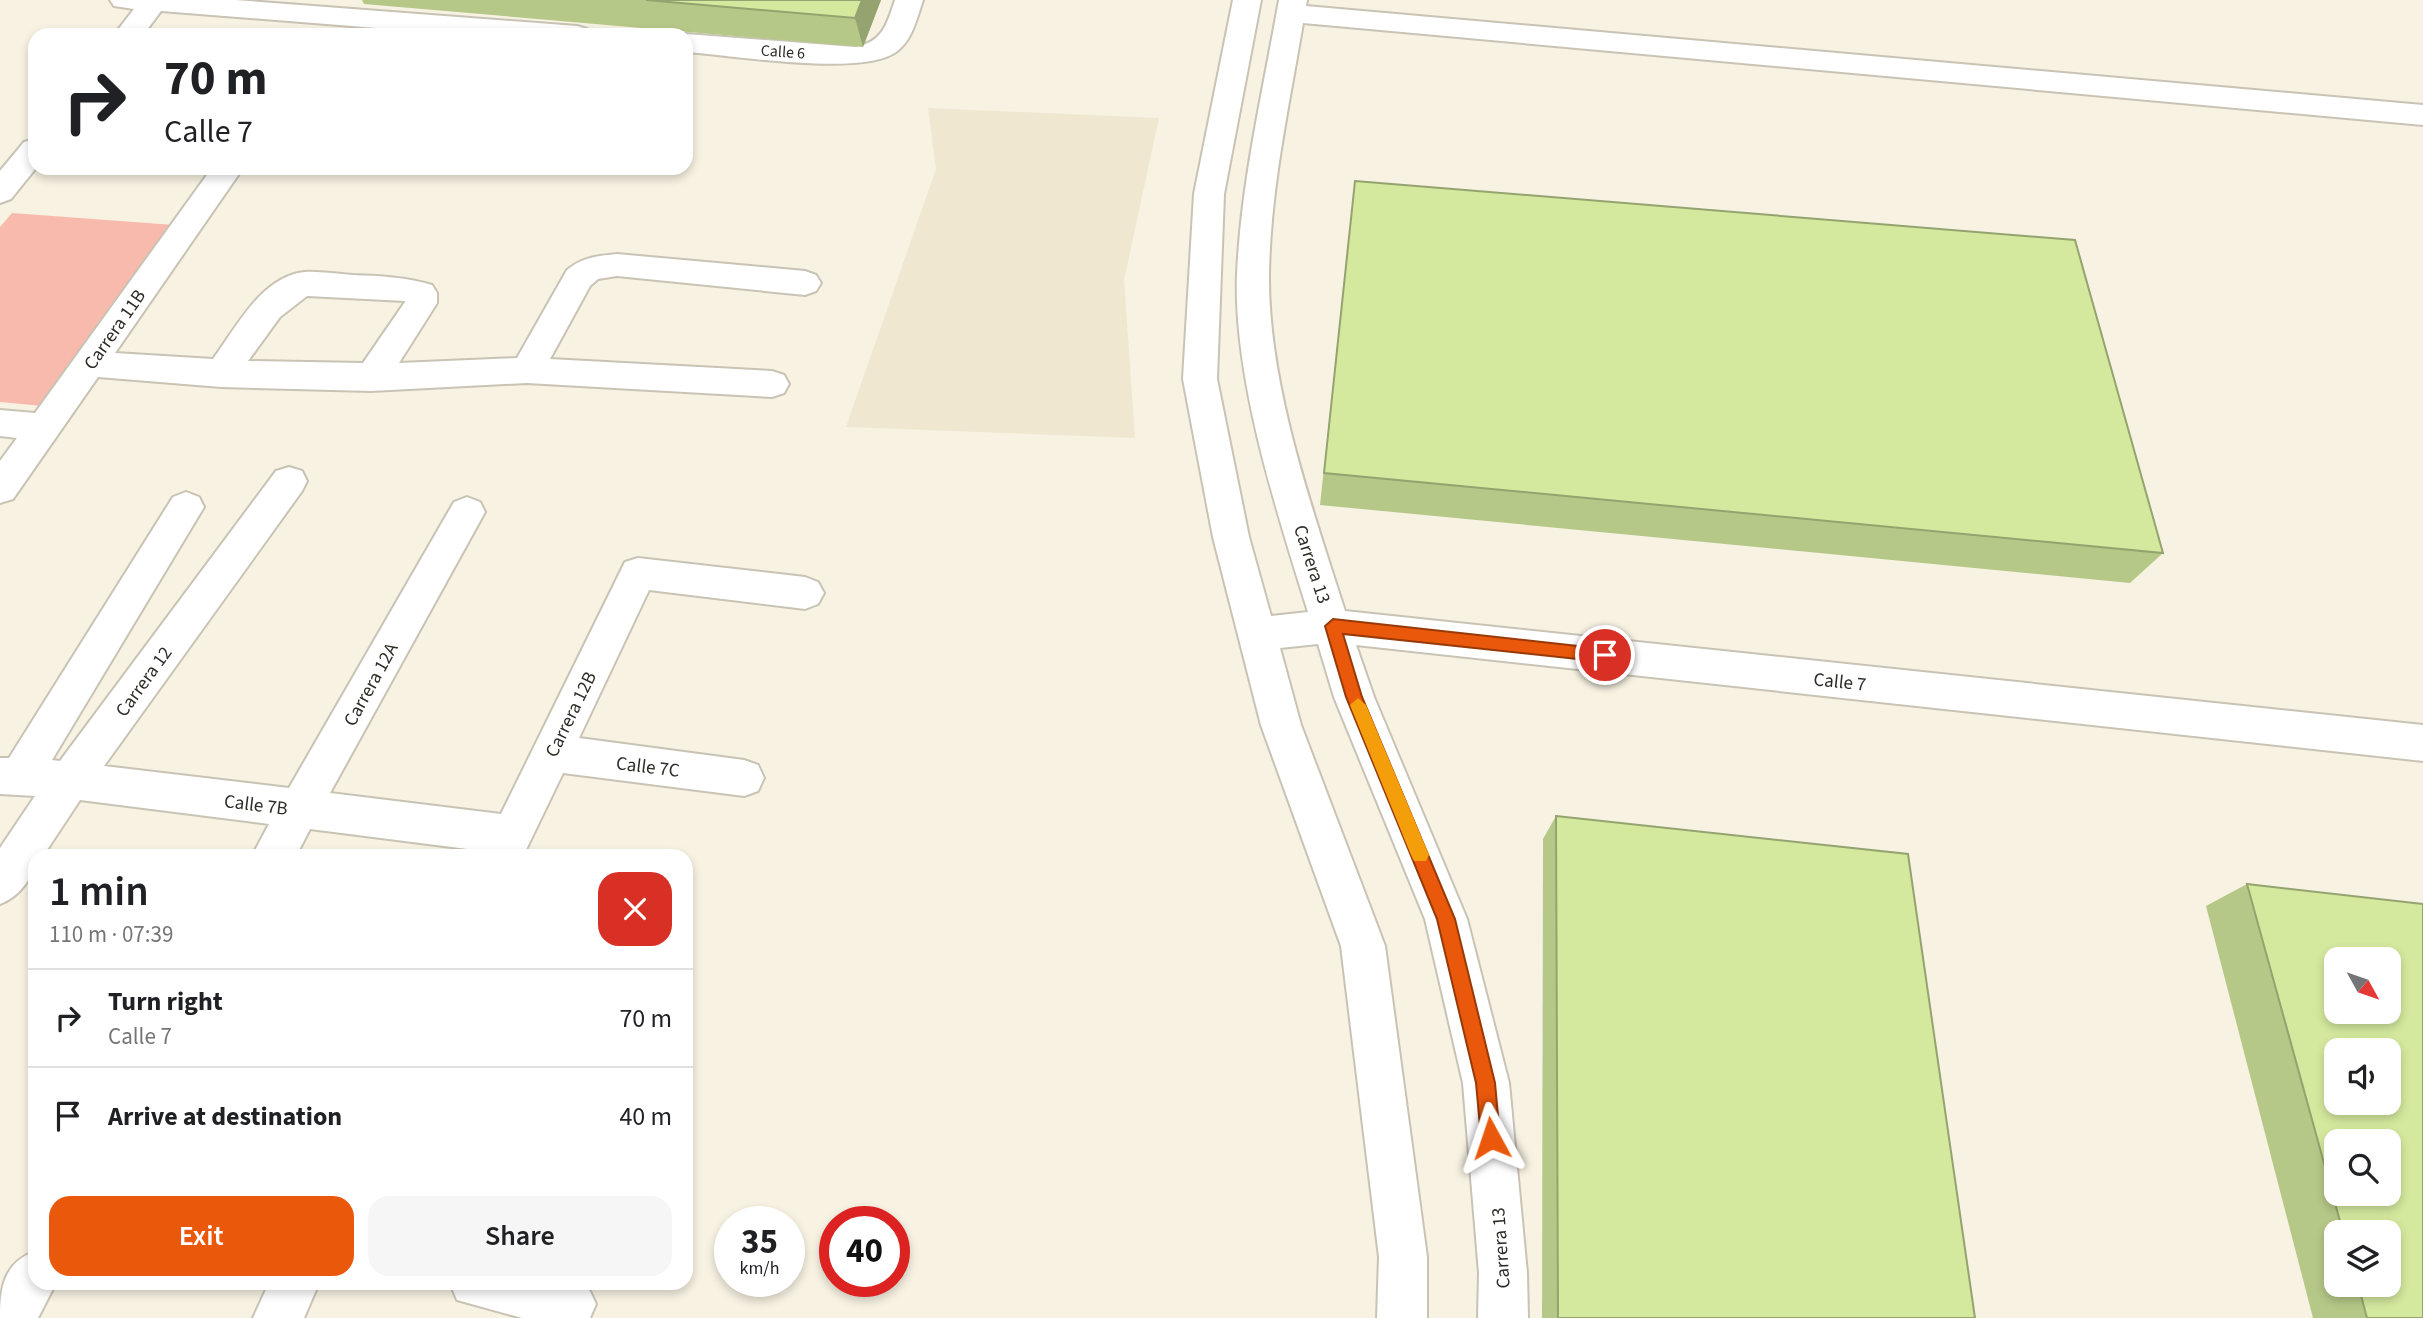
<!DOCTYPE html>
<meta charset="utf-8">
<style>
:root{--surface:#fff;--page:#f6f6f6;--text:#202124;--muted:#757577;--line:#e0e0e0;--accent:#ea580c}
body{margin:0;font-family:"Source Sans 3",sans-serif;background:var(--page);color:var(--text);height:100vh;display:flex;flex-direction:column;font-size:26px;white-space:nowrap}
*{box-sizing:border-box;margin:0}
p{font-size:23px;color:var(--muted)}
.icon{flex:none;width:38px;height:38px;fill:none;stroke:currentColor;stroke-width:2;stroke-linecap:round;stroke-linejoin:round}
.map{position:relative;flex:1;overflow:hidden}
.details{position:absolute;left:28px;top:849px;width:665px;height:441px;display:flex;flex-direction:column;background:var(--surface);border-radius:21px;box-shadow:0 4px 10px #0003}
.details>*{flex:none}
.guide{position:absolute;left:28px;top:28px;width:665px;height:147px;border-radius:21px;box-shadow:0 4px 10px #0003;background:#fff;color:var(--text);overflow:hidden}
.needle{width:46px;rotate:130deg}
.controls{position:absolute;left:2324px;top:947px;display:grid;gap:14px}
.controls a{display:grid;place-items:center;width:77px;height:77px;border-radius:14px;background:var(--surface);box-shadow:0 4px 10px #0003;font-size:35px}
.speed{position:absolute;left:714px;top:1206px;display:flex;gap:14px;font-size:35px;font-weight:700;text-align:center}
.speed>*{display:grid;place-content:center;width:91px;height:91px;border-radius:50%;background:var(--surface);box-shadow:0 4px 10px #0003;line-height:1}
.speed small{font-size:18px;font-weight:400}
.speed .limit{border:10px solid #d22;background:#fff;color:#111}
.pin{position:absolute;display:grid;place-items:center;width:60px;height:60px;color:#fff;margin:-30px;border:4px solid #fff;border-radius:50%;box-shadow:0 2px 7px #0007}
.me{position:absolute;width:77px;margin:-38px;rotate:355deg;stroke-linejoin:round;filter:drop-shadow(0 0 5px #0008)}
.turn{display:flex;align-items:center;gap:24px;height:147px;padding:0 21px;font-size:32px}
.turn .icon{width:91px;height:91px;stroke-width:2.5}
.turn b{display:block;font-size:49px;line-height:60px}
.round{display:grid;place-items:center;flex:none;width:74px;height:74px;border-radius:21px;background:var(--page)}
.headline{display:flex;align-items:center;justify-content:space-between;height:119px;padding:0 21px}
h1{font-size:42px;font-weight:600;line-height:52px}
.button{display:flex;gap:14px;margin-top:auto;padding:14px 21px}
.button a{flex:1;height:80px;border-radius:21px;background:var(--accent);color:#fff;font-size:28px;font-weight:600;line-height:80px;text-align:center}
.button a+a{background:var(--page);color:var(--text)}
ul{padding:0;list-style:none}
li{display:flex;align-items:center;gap:21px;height:98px;padding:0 21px;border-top:2px solid var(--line)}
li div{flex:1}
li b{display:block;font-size:26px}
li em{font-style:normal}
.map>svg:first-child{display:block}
.built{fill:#efe7d0}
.green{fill:#f8baac}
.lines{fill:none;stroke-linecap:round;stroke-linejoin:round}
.minor-casing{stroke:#c8c3b4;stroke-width:4}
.minor{fill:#fff;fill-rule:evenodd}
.wall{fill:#b6c888;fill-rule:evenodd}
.shaded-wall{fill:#94a36f}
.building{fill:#d4e99e;stroke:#94a36f;stroke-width:2;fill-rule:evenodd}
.route{fill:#ea580c;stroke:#983908;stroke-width:2}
.slow{fill:#f59e0b}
.labels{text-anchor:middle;stroke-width:5;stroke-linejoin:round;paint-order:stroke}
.far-street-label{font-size:16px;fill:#2d2c26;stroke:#fff}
.street-label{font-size:19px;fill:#2d2c26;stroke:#fff}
</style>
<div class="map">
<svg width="2423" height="1318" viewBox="0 0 2423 1318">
<rect width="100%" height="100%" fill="#f7f2e2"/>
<path class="built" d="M928,108L1159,118L1124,280L1135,438L846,427L936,169Z"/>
<path class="green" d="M12,213L174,225L43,406L0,402V227Z"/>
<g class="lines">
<defs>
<g id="minor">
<path d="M110,0H235L577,26L587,29L591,35H464L161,11L143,35H114L134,9L114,6Z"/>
<path d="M895,0H923C917,18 912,41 896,52C862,77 731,55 686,52V35H683L686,34L855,47C883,42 887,24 895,0Z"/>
<path d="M1233,0H1261L1224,194L1217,379L1249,537L1271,616L1308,612C1277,513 1233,378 1237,274C1241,182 1263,91 1279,0H1307L1306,6L2423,105V125L1303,23C1289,106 1270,191 1269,275C1268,384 1312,508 1345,611L2423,725V761L1356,645L1374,697L1467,919L1509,1083L1527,1273L1528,1318H1478L1479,1273L1463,1083L1425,919L1334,697L1318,644L1280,648L1301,725L1385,946L1427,1257V1318H1377L1379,1257L1341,946L1261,725L1213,537L1183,379L1194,194Z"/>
<path d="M35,139L36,168L11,199L0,203V171L24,142Z"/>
<path d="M212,168H243L115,353L213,359C236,328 261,277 304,272C319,271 337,274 353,275C380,276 406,277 432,285L437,293V303L399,363L517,358L567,270C583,257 597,256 617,254L805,271L816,275L821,283L816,291L805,295L617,276L598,279L590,286L550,359L772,371L784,375L789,384L784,393L772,397L527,383L371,391L221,387L98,377L13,499L0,503V461L17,438L0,436V410L35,413ZM307,296L405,301V302L363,363L248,361L280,317Z"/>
<path d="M289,467L302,471L307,481L302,491L104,766L289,788L454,502L467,497L480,502L485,512L330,793L501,814L625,562L638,558L805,577L818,582L824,593L818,604L805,609L649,590L579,738L744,760L758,765L764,778L758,791L744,796L563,773L523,856H481L483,851L310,829L296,856H252L269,824L80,800L43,856H35C35,877 19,897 0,904V848L35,796L0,794V758H9L173,497L186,492L199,497L204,507L52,760L60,761L276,471Z"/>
<path d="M35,1251V1283H56L38,1318H0C0,1287 4,1263 35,1251Z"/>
<path d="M269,1283H319L304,1318H253Z"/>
<path d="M450,1283H579L588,1287L596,1304L590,1318H522L457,1300Z"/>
</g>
</defs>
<use href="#minor" class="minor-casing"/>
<use href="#minor" class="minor"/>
</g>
<g class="wall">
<path d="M362,0H881L863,47L364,4Z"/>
<path d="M1355,181L2163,553L2130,583L1320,505Z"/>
<path d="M1556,816L1975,1318H1542L1543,839Z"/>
<path d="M2247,884L2423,904V1318H2313L2206,906ZM2336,959H2389V1012H2336ZM2336,1050H2389V1102H2336ZM2336,1141H2389V1194H2336ZM2336,1232H2389V1284H2336Z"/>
</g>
<path class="shaded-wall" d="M862,0H881L863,47L855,18Z"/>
<g class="building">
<path d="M646,0H862L855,18Z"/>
<path d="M1355,181L2075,240L2163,553L1324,473Z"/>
<path d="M1556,816L1908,854L1975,1318H1558Z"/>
<path d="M2247,884L2423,904V1318H2367L2358,1284H2389V1232H2343ZM2336,959H2389V1012H2336ZM2336,1050H2389V1102H2336ZM2336,1141H2389V1194H2336Z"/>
</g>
<path class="route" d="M1333,619L1605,649L1613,655L1605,662L1343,634L1362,697L1455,919L1495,1083L1500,1138L1498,1144L1491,1147L1484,1144L1481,1138L1476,1083L1437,919L1346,697L1325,626Z"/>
<path class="slow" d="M1358,698L1366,705L1429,855L1426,861H1414L1411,855L1350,705Z"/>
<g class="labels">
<g class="far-street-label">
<text transform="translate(783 51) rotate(4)" y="6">Calle 6</text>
</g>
<g class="street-label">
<text transform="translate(114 329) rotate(-55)" y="7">Carrera 11B</text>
<text transform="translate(1313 564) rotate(72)" y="7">Carrera 13</text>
<text transform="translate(143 681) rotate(-54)" y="7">Carrera 12</text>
<text transform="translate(1840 681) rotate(6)" y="7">Calle 7</text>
<text transform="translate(370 684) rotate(-61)" y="7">Carrera 12A</text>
<text transform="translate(570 714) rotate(-64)" y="7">Carrera 12B</text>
<text transform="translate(648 766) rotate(7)" y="7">Calle 7C</text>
<text transform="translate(256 804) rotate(7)" y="7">Calle 7B</text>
<text transform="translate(1500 1248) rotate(-94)" y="7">Carrera 13</text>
</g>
</g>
</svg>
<div class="controls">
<a><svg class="needle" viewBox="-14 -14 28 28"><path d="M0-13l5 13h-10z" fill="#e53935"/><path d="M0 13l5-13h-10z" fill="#757577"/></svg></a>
<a><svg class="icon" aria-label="sound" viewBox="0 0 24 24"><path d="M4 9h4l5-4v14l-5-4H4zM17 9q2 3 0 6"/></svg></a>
<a><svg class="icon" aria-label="search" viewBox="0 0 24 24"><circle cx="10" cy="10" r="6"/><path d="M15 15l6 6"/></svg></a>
<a><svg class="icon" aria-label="layers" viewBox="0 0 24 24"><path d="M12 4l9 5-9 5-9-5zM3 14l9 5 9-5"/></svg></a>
</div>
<div class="speed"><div>35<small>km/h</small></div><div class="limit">40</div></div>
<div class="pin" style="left:1605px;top:655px;background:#d93025"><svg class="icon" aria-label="arrive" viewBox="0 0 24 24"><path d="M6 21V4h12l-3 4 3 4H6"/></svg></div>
<svg class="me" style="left:1491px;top:1138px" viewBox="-20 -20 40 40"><path d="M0-17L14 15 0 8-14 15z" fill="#ea580c" stroke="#fff" stroke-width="4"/></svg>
<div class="guide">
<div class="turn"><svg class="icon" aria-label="right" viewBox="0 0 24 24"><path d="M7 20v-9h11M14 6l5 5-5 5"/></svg><div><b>70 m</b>Calle 7</div></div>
</div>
<section class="details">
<div class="headline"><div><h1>1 min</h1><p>110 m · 07:39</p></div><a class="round" style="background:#d93025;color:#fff"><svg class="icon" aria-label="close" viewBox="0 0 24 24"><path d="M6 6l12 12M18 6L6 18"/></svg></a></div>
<ul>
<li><svg class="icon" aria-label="right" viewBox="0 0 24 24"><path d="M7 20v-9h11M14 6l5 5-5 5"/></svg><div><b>Turn right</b><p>Calle 7</p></div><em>70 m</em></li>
<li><svg class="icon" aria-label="arrive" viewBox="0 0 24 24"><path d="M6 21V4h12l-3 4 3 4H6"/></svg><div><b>Arrive at destination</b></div><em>40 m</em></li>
</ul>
<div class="button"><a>Exit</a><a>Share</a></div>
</section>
</div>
